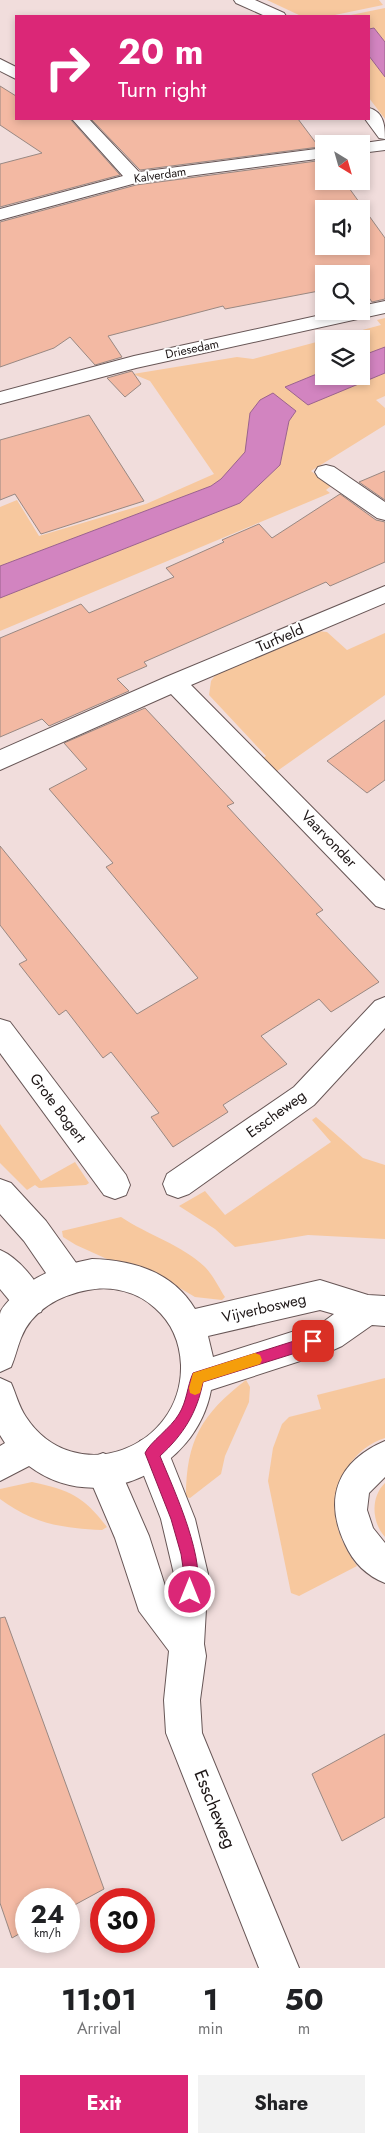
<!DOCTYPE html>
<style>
:root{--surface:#fff;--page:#f2f2f2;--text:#202124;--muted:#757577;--accent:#db2777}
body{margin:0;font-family:Jost,sans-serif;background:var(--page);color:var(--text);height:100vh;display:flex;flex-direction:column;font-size:19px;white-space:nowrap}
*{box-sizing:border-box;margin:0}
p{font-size:16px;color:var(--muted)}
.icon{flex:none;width:28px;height:28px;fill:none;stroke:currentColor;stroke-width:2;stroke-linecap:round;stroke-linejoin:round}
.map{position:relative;height:1968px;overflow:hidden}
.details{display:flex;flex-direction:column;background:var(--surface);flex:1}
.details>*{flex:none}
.banner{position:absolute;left:15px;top:15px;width:355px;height:105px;border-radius:0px;box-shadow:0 2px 8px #0003;background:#db2777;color:#fff;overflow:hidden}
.needle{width:32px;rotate:143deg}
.buttons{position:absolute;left:315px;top:135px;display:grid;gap:10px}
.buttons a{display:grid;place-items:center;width:55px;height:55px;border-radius:0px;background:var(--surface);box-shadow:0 2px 8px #0003;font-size:25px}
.speed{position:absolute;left:15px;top:1888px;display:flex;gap:10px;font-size:25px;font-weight:700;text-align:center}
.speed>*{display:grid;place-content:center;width:65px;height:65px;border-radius:50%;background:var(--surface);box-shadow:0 2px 8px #0003;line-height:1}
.speed small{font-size:12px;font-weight:400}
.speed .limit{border:8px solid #d22;background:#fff;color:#111}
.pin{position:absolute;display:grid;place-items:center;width:42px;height:42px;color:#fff;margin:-21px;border-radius:10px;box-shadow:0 2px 8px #0006}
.me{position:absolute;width:55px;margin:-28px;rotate:0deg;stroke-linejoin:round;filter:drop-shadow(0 0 4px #0008)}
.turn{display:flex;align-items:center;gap:18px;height:105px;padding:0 20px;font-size:22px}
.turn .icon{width:65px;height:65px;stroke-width:2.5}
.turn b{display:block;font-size:35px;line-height:42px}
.eta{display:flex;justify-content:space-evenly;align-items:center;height:85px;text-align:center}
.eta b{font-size:30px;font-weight:700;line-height:35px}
.cta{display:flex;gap:10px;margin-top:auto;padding:10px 20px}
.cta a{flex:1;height:58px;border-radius:0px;background:var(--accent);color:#fff;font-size:20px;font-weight:700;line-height:58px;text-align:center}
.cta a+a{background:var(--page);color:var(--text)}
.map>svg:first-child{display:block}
.green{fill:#f7c89e}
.water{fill:#d284c0;stroke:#9b638d}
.building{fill:#f3b9a3;stroke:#998882;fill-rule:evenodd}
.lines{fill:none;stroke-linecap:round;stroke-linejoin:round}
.minor-casing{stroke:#675656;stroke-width:2}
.major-casing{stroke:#675656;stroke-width:2}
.minor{fill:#fff;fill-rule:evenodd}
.major{fill:#fff;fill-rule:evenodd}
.route{fill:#db2777;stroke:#8e194d}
.slow{fill:#f59e0b}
.labels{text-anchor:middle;stroke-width:4;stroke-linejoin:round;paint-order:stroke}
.far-street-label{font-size:12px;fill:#1c1515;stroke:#fff}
.street-label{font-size:15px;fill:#1c1515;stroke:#fff}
.near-street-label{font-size:18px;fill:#1c1515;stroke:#fff}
</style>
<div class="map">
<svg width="385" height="1968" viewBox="0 0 385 1968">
<rect width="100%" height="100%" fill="#f1dddc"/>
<g class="green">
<path d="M267,0H379L383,5L330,16H301Z"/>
<path d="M385,8V42L374,28L369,29V16H346Z"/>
<path d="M369,56L385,77V119L369,98Z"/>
<path d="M385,318V347L361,356V339H329L381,325L377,320Z"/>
<path d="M324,340V371L285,387L308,404L385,373V396L376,400L385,408V425L311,471L331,486L326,490L330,493L0,631V598L240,503L280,465L289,421L296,411L250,413L246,452L221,479L211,486L0,566V507L17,500L39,536L146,504L214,474L150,381L133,374L237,357L253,359Z"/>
<path d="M318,631L327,632L347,650L385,633V695L273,774L260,760L266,756L209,695L211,681L216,674Z"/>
<path d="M316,1117L363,1158L385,1165V1239L308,1235L235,1247L215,1229L179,1206L205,1191L225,1215L331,1142L312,1120Z"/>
<path d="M0,1124L41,1181L75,1162L89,1183L86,1185L39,1188L35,1185L27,1190L0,1163Z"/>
<path d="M121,1217C148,1235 182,1245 205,1267C213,1275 219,1288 225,1297L222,1300L195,1297L151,1271L130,1263L107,1259L76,1245L63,1237L62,1231Z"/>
<path d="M385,1378V1438C347,1450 327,1494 339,1532C343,1544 349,1555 357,1566L299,1596L291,1593L268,1481L273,1448L282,1424L289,1417L321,1409L317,1395Z"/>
<path d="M246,1380L250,1387L249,1402L225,1456L221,1474L190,1498L186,1497C186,1440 202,1414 246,1380Z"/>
<path d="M32,1482C70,1490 83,1496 107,1527L102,1530C61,1528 34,1524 0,1499V1489Z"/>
<path d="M385,1483V1537C372,1523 370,1497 385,1483Z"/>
</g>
<g class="water">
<path d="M374,28L385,42V77L369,56V29Z"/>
<path d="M385,347V373L308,405L285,387L324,371V376H361V356Z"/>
<path d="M273,393L296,411L289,421L280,465L240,503L0,598V566L211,486L221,479L245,452L250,413L260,400Z"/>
</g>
<g class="building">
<path d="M0,86L16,96V119H70L120,175L0,207V164L42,153L0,125Z"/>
<path d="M91,119H298L319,147L140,170Z"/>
<path d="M324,160V181H344L385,238V299L372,302L361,286V274H324V290L225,309L223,306L108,336L122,357L95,365L70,337L54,348L0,367V222L136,185ZM324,209H361V246H324Z"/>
<path d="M132,371L141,384L125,397L107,378Z"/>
<path d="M89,415L144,501L41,534L15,494L0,500V440Z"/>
<path d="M385,471V500L359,482Z"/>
<path d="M340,494L376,520L385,522V562L330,586L326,582L144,662L147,666L117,679L129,691L49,726L42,719L0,737V638L81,604L89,613L174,577L166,568L224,542L222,540L259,524L272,538Z"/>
<path d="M145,708L234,803L227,806L323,910L316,914L379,982L331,1012L319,999L261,1036L287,1064L223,1105L228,1112L173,1147L151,1117L159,1113L111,1052L103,1058L66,1010L59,1015L19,964L27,960L0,925V846L137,1014L198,978L106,867L113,863L49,789L87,769L64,743Z"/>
<path d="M385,720V780L367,793L327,761Z"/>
<path d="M5,1617L104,1889L69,1908V1899H26V1930L12,1938L0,1903V1618Z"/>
<path d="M385,1734V1817L342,1841L312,1774Z"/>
</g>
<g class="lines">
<defs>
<g id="minor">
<path d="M234,0H255L284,13L286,16H265L236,3Z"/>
<path d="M0,59L16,67V79L0,71Z"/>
<path d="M369,108C384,112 385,126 385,139L379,138L365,119H369Z"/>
<path d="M72,119H89L139,172L324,148V158L136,183L0,220V209L123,176Z"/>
<path d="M385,140V150L361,153V144H357Z"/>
<path d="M385,301V313L136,368L0,404V392L134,356L339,311H361V306Z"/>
<path d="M326,465L334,467L385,502V520L377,518L318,477L315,472L318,467Z"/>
<path d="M385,586V603L191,685L385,881V909L376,906L171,694L0,770V750L166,677Z"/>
<path d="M385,997V1028L314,1105L189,1194L178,1198L167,1194L163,1184L167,1174L294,1087L375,1001Z"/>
<path d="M0,1019L10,1022L126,1175L130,1185L126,1195L115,1199L104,1195L0,1053Z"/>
<path d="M0,1179L11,1183L46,1221L79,1267L84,1278L79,1289L68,1293L57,1289L24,1241L0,1214Z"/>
<path d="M0,1250C19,1258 38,1282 46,1301L41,1312L30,1316L19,1312L0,1289Z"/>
<path d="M152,1436L164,1441L195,1519L208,1574L204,1644L206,1656L200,1700L202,1733L299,1968H259L166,1733L164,1700L169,1651L139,1611L115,1538L86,1470L91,1458L103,1453L115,1458L149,1536L166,1589L172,1598L174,1574L161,1519L135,1453L140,1441Z"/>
<path d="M385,1441V1477L369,1493L367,1510L373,1528L385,1543V1583C367,1576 353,1562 345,1544C323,1498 338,1461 385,1441Z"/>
</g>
<path id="major" d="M92,1259C133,1260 173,1272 195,1309L320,1280L368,1295L385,1296V1326L372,1325L342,1346L331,1351L211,1390C196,1470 98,1518 29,1466L0,1481V1446L5,1443L0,1435V1378L11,1383C16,1394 19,1407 26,1417C74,1490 183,1449 181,1365C180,1342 172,1323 155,1308C138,1292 112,1285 88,1290C60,1295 32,1310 21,1338C17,1348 15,1358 11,1367L0,1372C0,1356 0,1329 0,1314C1,1308 7,1303 11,1298C33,1275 61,1265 92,1259ZM320,1310L334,1314L323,1322L213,1357L208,1336Z"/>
</defs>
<use href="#minor" class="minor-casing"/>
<use href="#major" class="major-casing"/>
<use href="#minor" class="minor"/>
<use href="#major" class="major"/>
</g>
<path class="route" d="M313,1335L318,1337L320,1341L318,1346L203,1382C197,1413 183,1435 160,1456C173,1488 209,1564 195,1597L190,1599L185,1597L183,1592L184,1574L181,1554L171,1519L145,1453C150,1442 171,1428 179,1414C187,1401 187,1387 193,1373Z"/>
<path class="slow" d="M255,1353L260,1355L262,1360L260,1364L203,1382L200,1393L195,1395L190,1393L189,1388L193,1373Z"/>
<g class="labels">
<g class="far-street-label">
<text transform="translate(160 175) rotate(-8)" y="4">Kalverdam</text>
<text transform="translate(192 349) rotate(-12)" y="4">Driesedam</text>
</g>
<g class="street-label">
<text transform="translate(280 638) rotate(-23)" y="5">Turfveld</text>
<text transform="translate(329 839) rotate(46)" y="5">Vaarvonder</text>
<text transform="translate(58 1108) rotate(53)" y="5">Grote Bogert</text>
<text transform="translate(276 1114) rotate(-36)" y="5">Esscheweg</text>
<text transform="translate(264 1308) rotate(-13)" y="5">Vijverbosweg</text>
</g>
<g class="near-street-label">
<text transform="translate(215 1809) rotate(68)" y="6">Esscheweg</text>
</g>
</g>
</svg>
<div class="buttons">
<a><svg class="needle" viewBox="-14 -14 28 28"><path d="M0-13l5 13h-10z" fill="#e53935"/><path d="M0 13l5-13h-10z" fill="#757577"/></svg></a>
<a><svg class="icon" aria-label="sound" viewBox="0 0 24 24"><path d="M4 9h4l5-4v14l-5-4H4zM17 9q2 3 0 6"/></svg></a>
<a><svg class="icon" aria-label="search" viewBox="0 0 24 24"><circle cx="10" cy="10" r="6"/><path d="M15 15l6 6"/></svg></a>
<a><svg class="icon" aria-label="layers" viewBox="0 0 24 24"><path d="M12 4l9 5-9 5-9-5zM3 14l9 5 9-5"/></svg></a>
</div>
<div class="speed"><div>24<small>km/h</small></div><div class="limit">30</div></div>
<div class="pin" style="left:313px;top:1341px;background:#d93025"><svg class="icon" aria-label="arrive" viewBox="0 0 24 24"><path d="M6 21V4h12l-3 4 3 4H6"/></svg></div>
<svg class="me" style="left:190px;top:1592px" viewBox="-20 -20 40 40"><circle r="17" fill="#db2777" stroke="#fff" stroke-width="3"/><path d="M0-11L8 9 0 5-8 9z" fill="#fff"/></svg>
<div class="banner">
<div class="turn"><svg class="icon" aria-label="right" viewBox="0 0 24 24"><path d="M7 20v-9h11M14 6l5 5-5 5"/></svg><div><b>20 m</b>Turn right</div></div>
</div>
</div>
<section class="details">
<div class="eta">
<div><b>11:01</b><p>Arrival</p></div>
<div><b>1</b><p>min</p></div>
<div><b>50</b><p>m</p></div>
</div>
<div class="cta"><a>Exit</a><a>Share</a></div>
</section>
